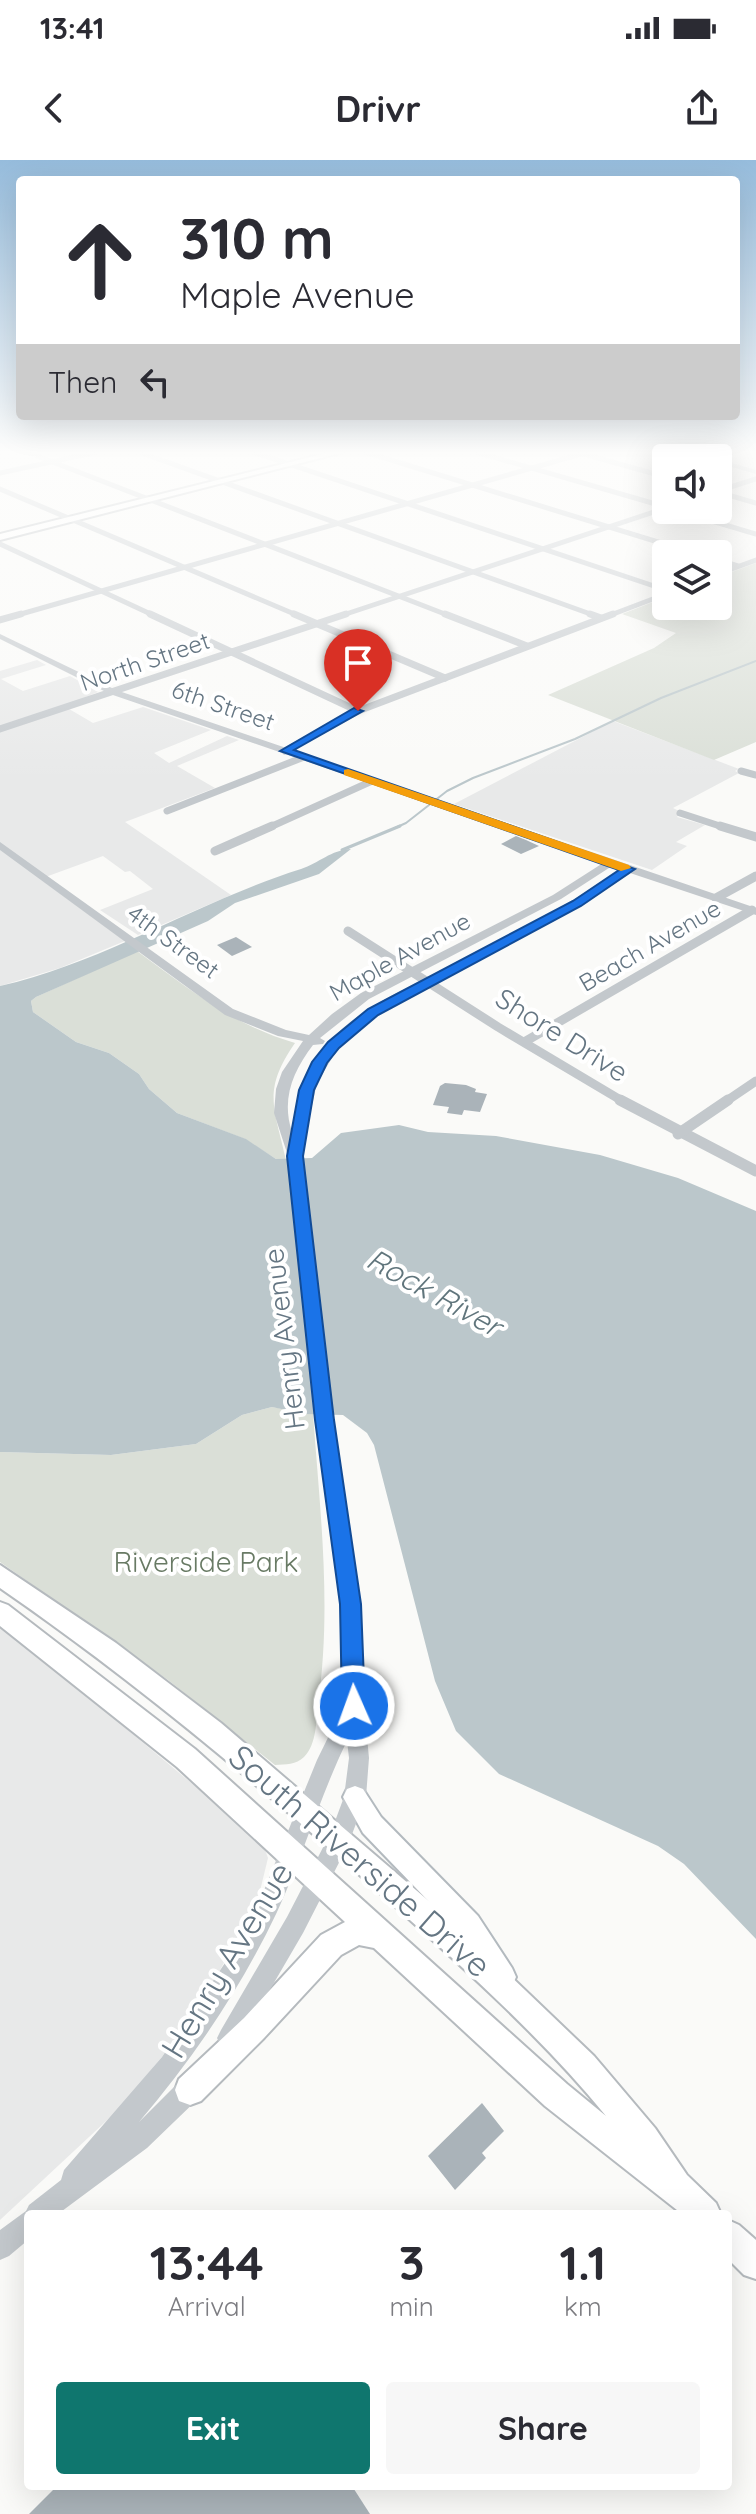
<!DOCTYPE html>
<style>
:root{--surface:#fff;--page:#f7f7f7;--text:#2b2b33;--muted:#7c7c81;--accent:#0f766e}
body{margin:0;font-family:Quicksand,sans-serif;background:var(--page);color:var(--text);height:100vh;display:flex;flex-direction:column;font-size:30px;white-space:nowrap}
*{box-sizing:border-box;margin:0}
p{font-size:26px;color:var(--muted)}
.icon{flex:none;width:44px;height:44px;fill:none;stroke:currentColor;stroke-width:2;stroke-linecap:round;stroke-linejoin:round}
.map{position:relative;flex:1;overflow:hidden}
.drawer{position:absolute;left:24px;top:2050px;width:708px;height:280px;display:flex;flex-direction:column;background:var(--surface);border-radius:8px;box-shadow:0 8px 32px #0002}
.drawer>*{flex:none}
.hud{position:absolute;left:16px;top:16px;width:724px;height:244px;border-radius:8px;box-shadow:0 8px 32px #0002;background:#fff;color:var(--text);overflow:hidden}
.buttons{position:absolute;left:652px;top:284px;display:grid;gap:16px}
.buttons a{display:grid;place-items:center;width:80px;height:80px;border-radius:8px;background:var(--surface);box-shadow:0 8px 32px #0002;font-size:40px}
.pin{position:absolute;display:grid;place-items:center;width:68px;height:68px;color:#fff;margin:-82px -34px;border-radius:50% 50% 50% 0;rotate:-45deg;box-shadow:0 0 8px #0007}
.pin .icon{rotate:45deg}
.me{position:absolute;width:88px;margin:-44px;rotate:358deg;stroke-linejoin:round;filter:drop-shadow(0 0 6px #0008)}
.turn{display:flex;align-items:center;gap:28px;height:168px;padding:0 32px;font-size:36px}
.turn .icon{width:104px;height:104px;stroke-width:2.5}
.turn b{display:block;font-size:56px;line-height:68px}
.then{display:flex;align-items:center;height:76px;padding:0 32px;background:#0003;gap:16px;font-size:30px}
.eta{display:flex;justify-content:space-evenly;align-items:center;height:136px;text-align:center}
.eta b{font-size:48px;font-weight:800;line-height:56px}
.primary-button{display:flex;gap:16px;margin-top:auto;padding:16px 32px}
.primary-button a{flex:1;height:92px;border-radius:8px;background:var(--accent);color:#fff;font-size:32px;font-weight:800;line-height:92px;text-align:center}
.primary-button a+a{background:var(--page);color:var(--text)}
.status{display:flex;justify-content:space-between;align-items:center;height:56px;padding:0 40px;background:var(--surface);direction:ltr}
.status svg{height:22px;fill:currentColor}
header{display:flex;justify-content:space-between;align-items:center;height:104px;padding:0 32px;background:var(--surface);font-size:36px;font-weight:800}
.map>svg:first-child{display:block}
.built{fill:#e8e9e9}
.green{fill:#dadfd7}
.water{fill:#bbc7cb}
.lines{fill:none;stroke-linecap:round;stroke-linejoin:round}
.stream-far1{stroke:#bbc7cb;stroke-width:2}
.stream{stroke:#bbc7cb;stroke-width:3}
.building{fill:#aab3b9}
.secondary-casing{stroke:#b3babf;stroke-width:4}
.primary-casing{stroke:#b5babe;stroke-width:4}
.minor-far3{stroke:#c3c8cc;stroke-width:5}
.minor-far2{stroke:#c3c8cc;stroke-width:7}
.minor-far1{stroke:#c3c8cc;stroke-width:9}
.minor{stroke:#c3c8cc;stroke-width:11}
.tertiary{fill:#c3c8cc;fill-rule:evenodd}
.secondary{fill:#fff;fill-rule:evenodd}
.primary{fill:#fff;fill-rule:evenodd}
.route{fill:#1a73e8;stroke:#114b97;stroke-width:2}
.slow{fill:#f59e0b}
.labels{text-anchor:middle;stroke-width:8;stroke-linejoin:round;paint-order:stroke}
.far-street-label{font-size:24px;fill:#657683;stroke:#fff}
.street-label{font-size:28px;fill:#657683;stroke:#fff}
.park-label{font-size:28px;fill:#687a64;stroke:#fff}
.water-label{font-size:30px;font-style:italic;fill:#60757c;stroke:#fff}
.near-street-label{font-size:34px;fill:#657683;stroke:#fff}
</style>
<div class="status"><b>13:41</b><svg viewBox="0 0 49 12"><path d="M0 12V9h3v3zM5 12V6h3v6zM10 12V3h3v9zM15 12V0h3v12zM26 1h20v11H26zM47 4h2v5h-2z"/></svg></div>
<header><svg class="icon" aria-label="back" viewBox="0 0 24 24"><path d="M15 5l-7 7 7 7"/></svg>Drivr<svg class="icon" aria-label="share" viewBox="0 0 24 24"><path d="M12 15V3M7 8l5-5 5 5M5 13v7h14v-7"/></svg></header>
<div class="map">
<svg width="756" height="2354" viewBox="0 0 756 2354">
<rect width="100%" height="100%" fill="#fafaf8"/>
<g class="built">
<path d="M37,500L46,505L1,519L23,531L70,516L98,532L64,546L93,563L143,547L211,570L154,593L169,603L227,576L239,580L177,606L215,628L125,662L231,735L138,775L100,750L153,729L130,711L125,712L103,696L40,719L125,781L60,808L0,826V511Z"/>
<path d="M613,561L739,609L735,611L739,613L673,648L681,652L677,657L705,665L676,682L687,686L652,710L454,644Z"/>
<path d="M0,1467L61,1514L214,1642L251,1674L264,1687L268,1698L259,1735L225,1801L199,1847L161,1898L118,1950L0,2060Z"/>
</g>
<g class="green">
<path d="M756,403V582L714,600L548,535L654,488L676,473L622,454L666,437V446H718V417Z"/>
<path d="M137,791C189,829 233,865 295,883C262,931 274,946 286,1000L276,999L245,979L177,953L149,929L139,914L109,893L76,882L33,852L31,841L36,837Z"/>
<path d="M272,1247L313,1254C320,1351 332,1447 318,1544C316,1561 317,1584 304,1597C296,1605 286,1604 275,1605L168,1520L0,1402V1292L111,1295L196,1284L242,1255Z"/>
</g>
<path class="water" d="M351,689L319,714L235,743L208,761L36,837L31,841L33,852L76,882L109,893L139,914L149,929L177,953L246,979L276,999L312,998L341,973L399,965L428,972L496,976L600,995L678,1018L756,1051V1779L684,1704L658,1686L499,1614L456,1571L435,1521L374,1285L367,1273L343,1255L305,1254L272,1247L242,1255L196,1284L111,1295L0,1292V826C105,802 199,741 301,709C319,703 331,690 351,689Z"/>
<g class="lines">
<path class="stream-far1" d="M395,668L406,663L447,631L473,618L575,579L661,538L756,501"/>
<path class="stream" d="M342,690L400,666"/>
</g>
<g class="building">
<path d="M516,676L526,680L539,686L521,694L501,684Z"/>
<path d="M236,777L252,787L232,796L217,785Z"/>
<path d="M445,923L466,925L476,929L475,932L487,934L480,952L464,950L462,955L447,953L449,947L433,945L440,926Z"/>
<path d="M482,1943L504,1971L482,1993L486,1998L455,2030L428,1996Z"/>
<path d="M57,2326H352L370,2354H29Z"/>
</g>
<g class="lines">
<defs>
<path id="secondary" d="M355,1626L363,1629L381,1657L478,1756L512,1808L516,1817L512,1826L503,1830L494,1826L460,1774L363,1673L343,1637L347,1629Z"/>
<g id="primary">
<path d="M331,292H344L0,380V374Z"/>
<path d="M0,1405L116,1483L221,1563L458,1766L594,1896L655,1968L687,2015L716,2043L721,2054H682L545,1946L374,1788L359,1785L341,1795L264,1878L201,1941L190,1945L179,1941L175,1930L179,1919L244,1858L321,1775L345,1762L177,1607L0,1466V1442L8,1445L195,1589L567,1924L606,1956C542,1878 466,1810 391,1743C266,1631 138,1523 0,1428Z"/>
<path d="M728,2060L739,2065L756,2080V2119L744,2115L728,2099Z"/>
</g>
</defs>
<use href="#secondary" class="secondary-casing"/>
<use href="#primary" class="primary-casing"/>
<g class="minor-far3">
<path d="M27,292L450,456"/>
<path d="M139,292L596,456"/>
<path d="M253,292L666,430"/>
<path d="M365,292L697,394"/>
<path d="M476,292L666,347"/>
<path d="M580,293L666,317"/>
<path d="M0,313L97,292"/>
<path d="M0,329L299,456"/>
<path d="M718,331L756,319"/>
<path d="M718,332L756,343"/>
<path d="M675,350L756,374"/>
<path d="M0,384L155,456"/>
<path d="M718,400L738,406"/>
<path d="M718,414L756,400"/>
<path d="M14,456L588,292"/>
<path d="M340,456L666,348"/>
<path d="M608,456L666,434"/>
</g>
<g class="minor-far2">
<path d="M150,454L358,551"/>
<path d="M294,454L445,518"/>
<path d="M445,454L527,486"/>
<path d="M590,454L601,458"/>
<path d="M0,460L21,454"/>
<path d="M0,569L346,454"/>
<path d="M285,591L358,551L613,454"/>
<path d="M741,611L756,615"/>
<path d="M167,651L304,597"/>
<path d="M680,653L726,668"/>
<path d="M268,668L372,621"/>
</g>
<g class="minor-far1">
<path d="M720,666L756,677"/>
<path d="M215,691L272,666"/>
<path d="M716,738L756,716"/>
<path d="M348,771L498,867L624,942"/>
<path d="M526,881L752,750"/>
<path d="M725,942L756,921"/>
</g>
<g class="minor">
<path d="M620,940L756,1011"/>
<path d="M678,974L728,940"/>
</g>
<g class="tertiary">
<path d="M680,292H690L709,298H699Z"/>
<path d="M718,299L756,310V314L718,303Z"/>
<path d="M0,474L116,530L756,748V755L630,713L569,752L404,839L369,861L338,888L317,923L301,995L333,1260L360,1444L364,1546L369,1598L366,1637L348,1685L303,1773L237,1886L229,1890L221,1886L217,1878L221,1870L287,1757L331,1672L344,1637L349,1598L347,1581C320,1636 303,1696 277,1752C241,1828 193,1899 139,1962L185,1916L194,1913L203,1916L206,1925L203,1934L147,1988L58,2054H28V2080L9,2096L0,2100V2070L26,2051L29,2045L61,2020L64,2010L162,1897L235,1788L262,1735L317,1600L344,1545L342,1444L317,1260L288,996L274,953L276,929L282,912L303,881L278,876L225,855L0,690V682L233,849L286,870L309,875L332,854L361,833L553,735L603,703L110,534L0,479ZM612,706L621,709C564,749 501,779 440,811C401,831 358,849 328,883C306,909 298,939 292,972C281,939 293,911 313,885L323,884L325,881L320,878L369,839L561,739Z"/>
</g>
<use href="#secondary" class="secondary"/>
<use href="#primary" class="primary"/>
</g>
<linearGradient id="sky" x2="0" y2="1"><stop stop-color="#96bcdc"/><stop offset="0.47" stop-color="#fdfdfc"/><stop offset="1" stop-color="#fdfdfc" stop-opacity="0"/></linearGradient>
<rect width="756" height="621" fill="url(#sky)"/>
<path class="route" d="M354,548L363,551L294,590L635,709L581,746L378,855L339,888L327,903L314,930L303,996L334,1260L361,1444L365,1546L362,1553L354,1556L346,1553L342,1546L340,1444L315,1260L287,996L299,930L312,902L328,882L368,849L573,741L619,710L280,591Z"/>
<path class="slow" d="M348,609L629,705L631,708L621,711L344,615V610Z"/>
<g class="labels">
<g class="far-street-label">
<text transform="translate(145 502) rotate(-19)" y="8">North Street</text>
<text transform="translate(223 546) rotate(19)" y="8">6th Street</text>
<text transform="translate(173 782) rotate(36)" y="8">4th Street</text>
<text transform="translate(650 786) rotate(-30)" y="8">Beach Avenue</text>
<text transform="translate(400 797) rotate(-29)" y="8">Maple Avenue</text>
</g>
<g class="street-label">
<text transform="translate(562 875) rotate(32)" y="10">Shore Drive</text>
<text transform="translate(284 1179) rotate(-97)" y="10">Henry Avenue</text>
</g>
<g class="park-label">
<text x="206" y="1412">Riverside Park</text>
</g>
<g class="water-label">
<text transform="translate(434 1133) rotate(29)" y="10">Rock River</text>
</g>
<g class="near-street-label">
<text transform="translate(360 1701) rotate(41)" y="12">South Riverside Drive</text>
<text transform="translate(227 1800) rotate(-59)" y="12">Henry Avenue</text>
</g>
</g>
</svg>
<div class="buttons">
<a><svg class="icon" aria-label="sound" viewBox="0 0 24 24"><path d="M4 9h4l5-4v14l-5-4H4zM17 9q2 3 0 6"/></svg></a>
<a><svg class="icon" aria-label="layers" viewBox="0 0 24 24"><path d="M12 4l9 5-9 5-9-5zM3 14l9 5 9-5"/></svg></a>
</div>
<div class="pin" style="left:358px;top:551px;background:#d93025"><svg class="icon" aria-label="arrive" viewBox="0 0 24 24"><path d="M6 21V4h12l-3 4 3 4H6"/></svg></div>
<svg class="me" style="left:354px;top:1546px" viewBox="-20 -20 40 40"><circle r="17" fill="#1a73e8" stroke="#fff" stroke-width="3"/><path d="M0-11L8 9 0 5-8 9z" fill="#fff"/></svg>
<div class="hud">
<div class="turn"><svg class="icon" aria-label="ahead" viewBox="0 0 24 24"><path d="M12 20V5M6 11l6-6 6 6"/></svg><div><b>310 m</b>Maple Avenue</div></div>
<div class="then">Then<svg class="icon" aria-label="left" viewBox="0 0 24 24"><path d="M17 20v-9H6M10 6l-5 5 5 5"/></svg></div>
</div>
<section class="drawer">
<div class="eta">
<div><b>13:44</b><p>Arrival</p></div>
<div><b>3</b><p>min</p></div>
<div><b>1.1</b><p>km</p></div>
</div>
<div class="primary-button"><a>Exit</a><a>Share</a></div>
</section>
</div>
